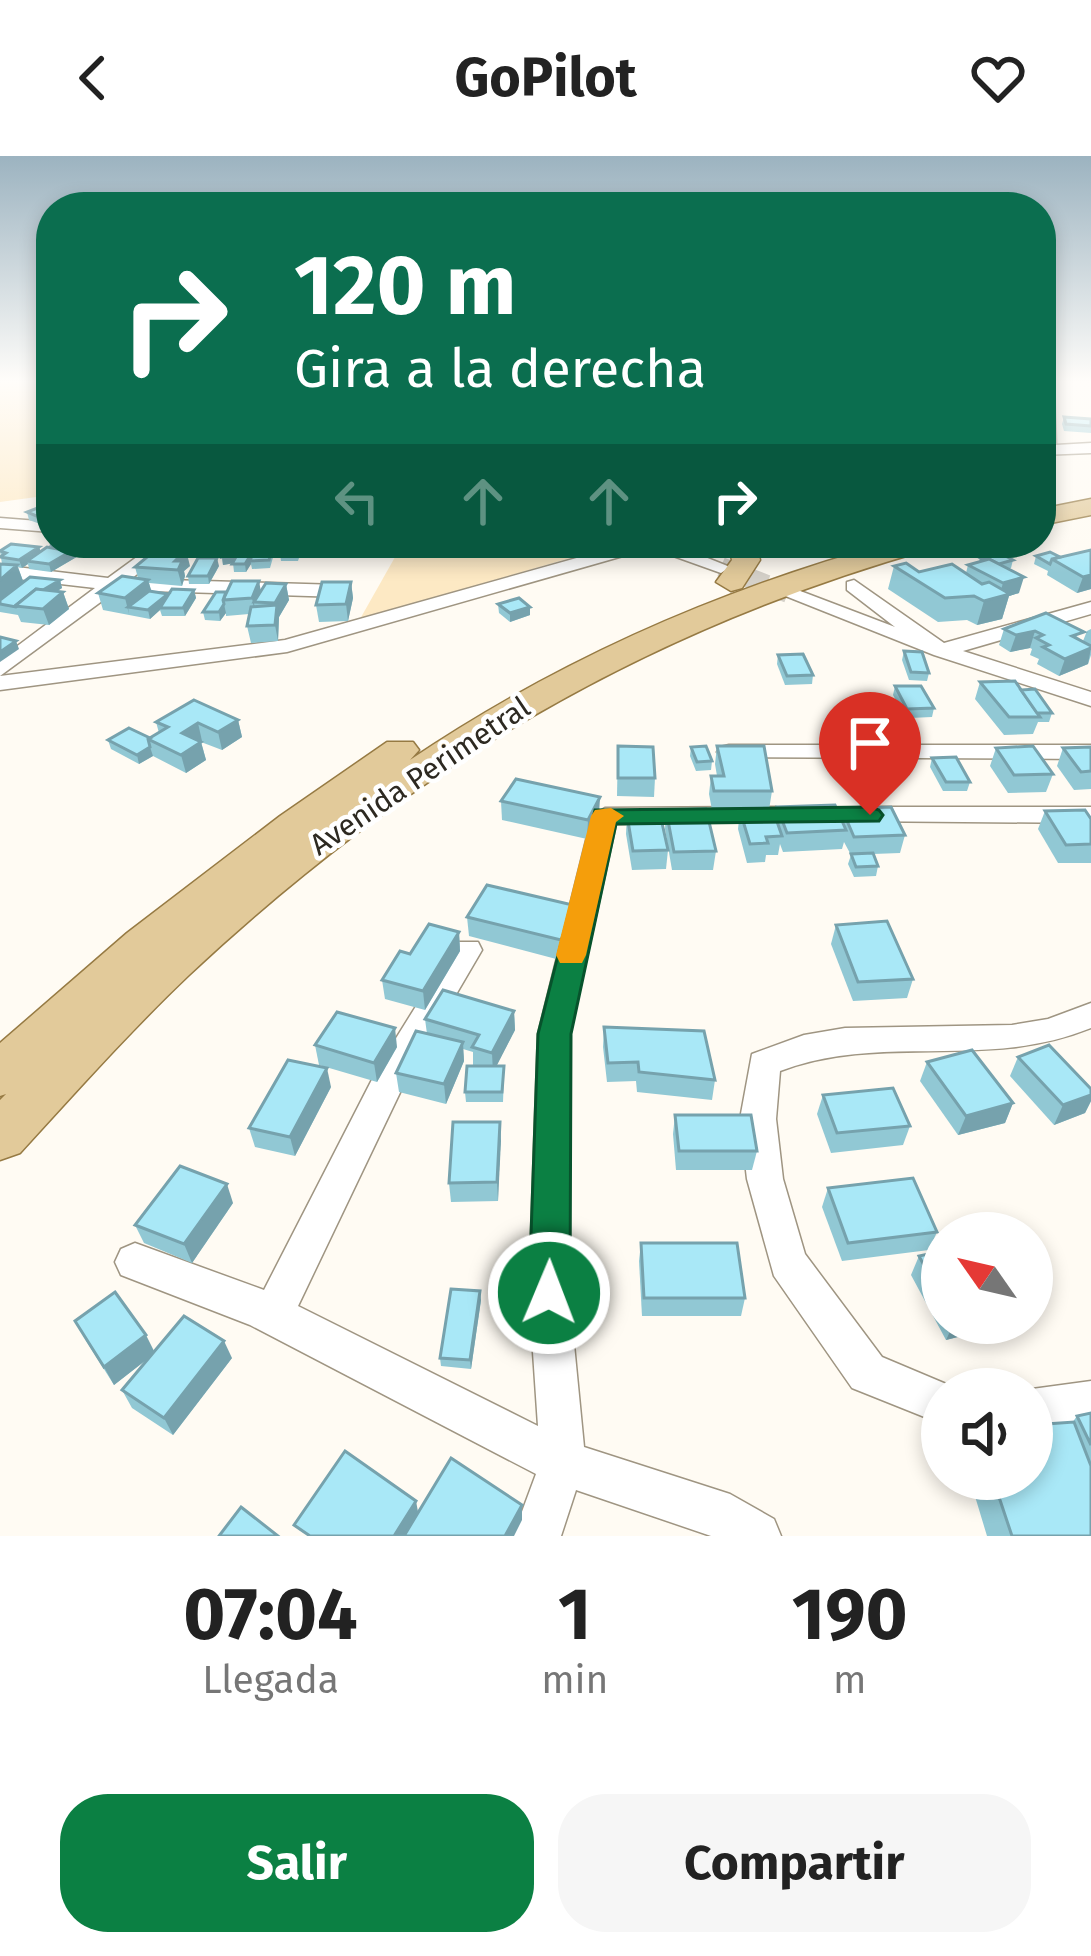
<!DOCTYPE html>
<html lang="es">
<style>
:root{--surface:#fff;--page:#f6f6f6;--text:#222;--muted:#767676;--accent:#0b8043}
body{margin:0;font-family:"Fira Sans",sans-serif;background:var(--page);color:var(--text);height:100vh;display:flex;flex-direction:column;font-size:45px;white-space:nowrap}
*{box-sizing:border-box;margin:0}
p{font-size:39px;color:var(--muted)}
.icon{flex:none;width:66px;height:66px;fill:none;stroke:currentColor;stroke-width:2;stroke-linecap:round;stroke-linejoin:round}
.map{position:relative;height:1380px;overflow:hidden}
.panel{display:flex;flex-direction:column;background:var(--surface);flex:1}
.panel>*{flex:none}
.banner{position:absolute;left:36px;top:36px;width:1020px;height:366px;border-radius:48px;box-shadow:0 6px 18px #0003;background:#0b6e4f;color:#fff;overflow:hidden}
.needle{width:78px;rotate:304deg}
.tools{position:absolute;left:921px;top:1056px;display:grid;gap:24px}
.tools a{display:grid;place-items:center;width:132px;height:132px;border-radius:50%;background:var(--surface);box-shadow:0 6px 18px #0003;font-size:60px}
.pin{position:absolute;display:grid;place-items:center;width:102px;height:102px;color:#fff;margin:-123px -51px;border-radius:50% 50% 50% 0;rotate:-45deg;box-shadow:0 0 12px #0007}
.pin .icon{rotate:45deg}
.me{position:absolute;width:132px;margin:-66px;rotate:1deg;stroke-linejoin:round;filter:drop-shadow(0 0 9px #0008)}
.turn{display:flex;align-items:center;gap:42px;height:252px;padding:0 60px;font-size:54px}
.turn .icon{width:156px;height:156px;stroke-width:2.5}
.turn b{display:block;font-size:84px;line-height:102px}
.lanes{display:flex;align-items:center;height:114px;padding:0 60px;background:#0003;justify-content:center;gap:60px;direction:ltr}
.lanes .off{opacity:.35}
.eta{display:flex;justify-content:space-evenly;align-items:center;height:204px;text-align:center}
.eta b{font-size:72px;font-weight:700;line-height:84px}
.primary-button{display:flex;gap:24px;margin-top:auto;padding:24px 60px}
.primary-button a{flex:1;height:138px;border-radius:48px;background:var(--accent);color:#fff;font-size:48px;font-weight:700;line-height:138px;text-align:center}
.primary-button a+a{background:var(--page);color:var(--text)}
header{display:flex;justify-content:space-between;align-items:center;height:156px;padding:0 60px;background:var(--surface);font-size:54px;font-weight:700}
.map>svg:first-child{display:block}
.green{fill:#fde9c4}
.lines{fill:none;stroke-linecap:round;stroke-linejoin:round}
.minor-tunnel{stroke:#d5d1c9;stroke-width:20;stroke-dasharray:20 9;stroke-linecap:butt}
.minor-casing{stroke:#9f9582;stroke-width:3}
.primary-casing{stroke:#967a43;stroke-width:3}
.minor{fill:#fff;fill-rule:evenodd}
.primary{fill:#e2ca9a;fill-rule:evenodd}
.wall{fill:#91c8d4}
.shaded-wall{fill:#76a2ad}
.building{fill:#a9e8f7;stroke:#76a2ad;stroke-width:3}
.route{fill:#0b8043;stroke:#07532c;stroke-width:3}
.slow{fill:#f59e0b}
.labels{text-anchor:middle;stroke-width:9;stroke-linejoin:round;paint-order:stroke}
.street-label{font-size:30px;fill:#2d2921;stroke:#fff}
</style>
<header><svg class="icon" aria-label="back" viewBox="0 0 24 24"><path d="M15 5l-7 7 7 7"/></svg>GoPilot<svg class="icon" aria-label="heart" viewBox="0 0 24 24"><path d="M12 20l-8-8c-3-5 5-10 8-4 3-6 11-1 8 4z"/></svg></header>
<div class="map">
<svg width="1091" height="1380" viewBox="0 0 1091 1380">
<rect width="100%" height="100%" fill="#fffbf3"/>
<g class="green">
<path d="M0,224H51V339L0,346Z"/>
<path d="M403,387H622L360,463Z"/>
</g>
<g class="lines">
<path class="minor-tunnel" d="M721,411L788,437"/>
<defs>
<g id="minor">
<path d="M1041,224H1054L1056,289L1091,287V297L1041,299Z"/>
<path d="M0,362L51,366V376L0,372Z"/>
<path d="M156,387H176L131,423L340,429L350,435L340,441L117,434L0,520V503L95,432L0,421V409L108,422Z"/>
<path d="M252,387H370L371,389L362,394L261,392Z"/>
<path d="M630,387H670L730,411L721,417L651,392L287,496L0,534V520L285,484Z"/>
<path d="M854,424L944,487L1091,446V458L963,495L1091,536V550L934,499L778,437L795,433L895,471L847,434V426Z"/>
<path d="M729,589H1091V603L720,601L717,596L720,591Z"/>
<path d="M775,651L784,653L788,659L784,665L616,668L570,878L569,1137L584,1291L730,1338L774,1363L781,1380H711L576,1334L561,1380H513L536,1318L250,1169L121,1119L115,1106L121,1093L135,1087L264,1134L380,908L456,786H478L482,794L406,924L298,1150L538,1270L529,1137L538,878L592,660L605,652Z"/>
<path d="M861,651H1091V667L852,665L848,659L852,653Z"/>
<path d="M1091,847V872C985,915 883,876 780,915L776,963L783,1023L805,1098L882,1201L958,1233H942V1268L852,1232L774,1120L747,1023L740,963L752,898L804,879L845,872L1012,869L1048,863Z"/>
<path d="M1091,1225V1269L1032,1277V1233Z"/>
</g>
<g id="primary">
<path d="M1091,343V359L1041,369V353Z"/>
<path d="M728,387H756L760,404L742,432L731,435L716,426L732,404Z"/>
<path d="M767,387H814L800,395L771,393Z"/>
<path d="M889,387H934L930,393C641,475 408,614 189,819C130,875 75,937 20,997L0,1004V944L6,938L0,940V887L127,777L280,660L387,586H413L419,594L410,604C557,505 718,434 889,387Z"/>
</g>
</defs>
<use href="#minor" class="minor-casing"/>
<use href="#primary" class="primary-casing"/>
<use href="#minor" class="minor"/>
<use href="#primary" class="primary"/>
</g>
<g class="wall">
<path d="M1064,261L1091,263V277L1064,275L1062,268Z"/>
<path d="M51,347V366L43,369L29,364L27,356Z"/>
<path d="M52,389H97L51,416L29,413L28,408L22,412L18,411L23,425L60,424L62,432L56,436H63L69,453L49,469L21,466L18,459L0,456V408H2L0,395L39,391L41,396L52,392Z"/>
<path d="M302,393L298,405H281L280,397Z"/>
<path d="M1091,394V433L1077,437L1047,419L1048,415L1034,408L1036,400L1060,401Z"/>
<path d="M274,398L270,412L252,413L251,408L246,416H234L233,407L223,409L222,401L250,402L251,404Z"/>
<path d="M980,402L1013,404L1011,412L1009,413L1019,437L1009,440L1002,463L977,469L967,464L938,466L888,433L894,410L919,416L966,417L968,409L979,406Z"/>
<path d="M190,410L184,415L185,420L182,430L149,427L151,435L168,438L194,434L196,442L185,460H162L160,454L150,463L103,454L98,437L138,422L135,411Z"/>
<path d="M219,410L209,428H189L188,420Z"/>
<path d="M351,426L353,442L348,465L319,466L316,449Z"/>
<path d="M286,428L289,444L279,461L278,485L251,487L247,470L249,458L226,460V457L220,465L205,464L203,456L216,436L261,435Z"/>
<path d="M498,448L530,451V459L510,466L499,457Z"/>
<path d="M1046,457L1083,485L1087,475L1091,473V499L1088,508L1059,520L1037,508L1039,503L1030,499L1032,493L1030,492L1010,496L999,489L1004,473Z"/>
<path d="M904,495L929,517L927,525L909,524L902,504Z"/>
<path d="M778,499L813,519L812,528L785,529L777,508Z"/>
<path d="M980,526L1021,534L1052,557L1049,566H1038L1033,578L1004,579L975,543Z"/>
<path d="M895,530L934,552L932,561L910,562L915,572L912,581H889L879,559L881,550H899L893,539Z"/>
<path d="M238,564L242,581L222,594L201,586L206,604L186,617L153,600L139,608L111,593L108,584L150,582L159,577L156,566Z"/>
<path d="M618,590L655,622L654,641L617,640Z"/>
<path d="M717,590L772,635L769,654H712L709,638L711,620H717L715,608Z"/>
<path d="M691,591L712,605L711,614L696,615L690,600Z"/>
<path d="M1091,591V633L1074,634L1057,610L1063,592Z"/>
<path d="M996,592L1053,618L1046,636L1008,637L990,610Z"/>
<path d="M932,602L970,626L967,635H943L930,611Z"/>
<path d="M501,645L599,659L587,683L502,664Z"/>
<path d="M777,651L840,661L842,653L905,679L900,697L873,698L878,710L876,720L854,721L848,708L851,699L844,686L842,693L783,696L780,688L778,699H766L765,706L747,707L738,673L740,655L775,660Z"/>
<path d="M666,654L716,695L713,714H672L665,673Z"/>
<path d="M1045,655L1091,663V707H1058L1038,673Z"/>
<path d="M627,659L668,694L666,713L632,714L626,678Z"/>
<path d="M467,761L577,769L560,804L469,780Z"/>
<path d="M836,769L913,823L907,842L853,845L831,788Z"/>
<path d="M459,776L460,795L425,854L385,843L382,824L410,798Z"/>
<path d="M514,855L515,874L496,910L504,919L503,946H466L465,936L473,910V896L463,893L464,905L446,948L399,936L396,917L427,878L425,863Z"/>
<path d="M604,871L715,924L712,944L637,936L636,925L607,926L603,891Z"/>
<path d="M315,889L397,891L377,926L319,909Z"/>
<path d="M1018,901L1091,933V945L1085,957L1054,969L1010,920Z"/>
<path d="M927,906L1013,947L1005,967L958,979L920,925Z"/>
<path d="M331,931L295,1000L255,991L249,972Z"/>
<path d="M823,939L910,970L903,989L831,997L817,958Z"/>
<path d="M675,959L757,995L752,1014H676L673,978Z"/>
<path d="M500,966L498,1045L451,1046L449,1027Z"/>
<path d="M828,1032L937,1076L929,1094L842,1105L822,1051Z"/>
<path d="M233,1047L192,1107L144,1087L135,1069Z"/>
<path d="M641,1087L745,1142L741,1160H642L639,1105Z"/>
<path d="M942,1095V1167H996L993,1172L946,1184L911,1119L919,1100Z"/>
<path d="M481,1144L471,1213L441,1210L440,1202Z"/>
<path d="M85,1183L154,1195L232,1202L173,1279L132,1252L122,1234L150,1201L114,1229Z"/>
<path d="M1091,1257V1380H987L974,1337L981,1327L979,1323H1032L1077,1260Z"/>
</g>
<g class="shaded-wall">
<path d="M51,358V366L43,369L41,362Z"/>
<path d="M85,387H96L97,389L51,416L49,408Z"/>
<path d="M252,387L253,394L250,402L251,408L246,416L245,408L247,405L223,409L222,401Z"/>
<path d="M39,391L42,399L27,405L28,408L22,412L19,404Z"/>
<path d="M186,394L190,410L184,415L185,420L182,430L175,405Z"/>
<path d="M217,402L219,410L209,428L208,420Z"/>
<path d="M17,409L23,425L0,448V424Z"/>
<path d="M1091,419V433L1077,437L1083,421Z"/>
<path d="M1024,421L1019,437L1009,440L1002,463L977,469L984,445L999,441L1003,427Z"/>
<path d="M60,424L62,432L31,451L18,450Z"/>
<path d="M148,424L153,440L128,451L129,458L125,442Z"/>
<path d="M259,425L262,441L254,446L255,458L252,442Z"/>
<path d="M351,426L353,442L348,465L346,448Z"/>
<path d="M286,428L289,444L279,461L278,485L275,469V447Z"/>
<path d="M194,434L196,442L185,460L183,452Z"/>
<path d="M63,436L69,453L49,469L43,453Z"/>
<path d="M168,438L160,452V454L150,463L148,454Z"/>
<path d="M224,448L226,457L220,465L219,456Z"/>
<path d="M530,451V459L510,466V457Z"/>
<path d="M1035,475L1030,492L1010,496L1016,479Z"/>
<path d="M16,485L19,493L0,506V496Z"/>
<path d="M1091,492L1088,508L1059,520L1065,503Z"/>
<path d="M238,564L242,581L222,594L218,576Z"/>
<path d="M198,567L202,585L186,595L182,577Z"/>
<path d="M201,586L206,604L186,617L181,599Z"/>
<path d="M150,591L153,600L139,608L137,599Z"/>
<path d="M600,641L599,659L587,683L588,664Z"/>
<path d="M577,750V769L560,804L561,784Z"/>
<path d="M459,776L460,795L425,854L423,835Z"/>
<path d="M514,855L515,874L493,917L492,897Z"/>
<path d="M395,872L397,891L377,926L374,907Z"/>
<path d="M463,886L464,905L446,948L444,928Z"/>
<path d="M327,912L331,931L295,1000L290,981Z"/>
<path d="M1091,939V945L1085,957L1054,969L1063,949Z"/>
<path d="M1013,947L1005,967L958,979L966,960Z"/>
<path d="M500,966L501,985L498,1045L497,1026Z"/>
<path d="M227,1028L233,1047L192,1107L184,1088Z"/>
<path d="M480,1135L481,1144L471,1213L470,1204Z"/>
<path d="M954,1167H996L993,1172L946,1184Z"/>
<path d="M146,1179L155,1197L114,1229L104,1211Z"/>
<path d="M224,1185L232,1202L173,1279L164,1262Z"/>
<path d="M416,1345L419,1361L408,1380H394Z"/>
<path d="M522,1349V1364L514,1380H505Z"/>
</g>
<g class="building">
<path d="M1064,261L1091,263V270L1066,268Z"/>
<path d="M51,347V358L41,362L27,356Z"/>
<path d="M55,387H85L49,408L27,405L47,391L63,394L52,389Z"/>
<path d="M228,387H251L247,397L222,401Z"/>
<path d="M283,387H300L297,397H280Z"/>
<path d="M11,388L39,391L19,404L0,401L6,397L0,395Z"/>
<path d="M159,391L186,394L175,405H182L178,414L135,411Z"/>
<path d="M255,391H273L269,404L250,405Z"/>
<path d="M1091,394V419L1083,421L1052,403Z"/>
<path d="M1050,396L1060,401L1052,403L1050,408L1036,400Z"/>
<path d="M1000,397L1013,404L999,408L989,403L983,404L980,402Z"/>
<path d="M237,399L250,400L245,408H232Z"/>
<path d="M198,402H217L208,420H188Z"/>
<path d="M989,403L1024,421L1003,427L968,409Z"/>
<path d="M906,407L919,416L952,408L982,428L989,426L1010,438L984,445L974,440L945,442L894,410Z"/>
<path d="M0,408L17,409L0,424Z"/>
<path d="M122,420L148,424L125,442L98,437Z"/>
<path d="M30,421L60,424L43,434L36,433L15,450H18L16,451L0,448V444Z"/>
<path d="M232,425H259L252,442L223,444Z"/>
<path d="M322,426H351L346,448L316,449Z"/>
<path d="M266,427L286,428L275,447L254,446Z"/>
<path d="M36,433L63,436L43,453L15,450Z"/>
<path d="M172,433L194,434L183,452H160Z"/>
<path d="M149,435L168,438L148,454L128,451Z"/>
<path d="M216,436H226L223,444L224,448L219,456H203Z"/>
<path d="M519,442L530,451L510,457L498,448Z"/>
<path d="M277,449L275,469L247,470L251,451Z"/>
<path d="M1046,457L1084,476L1072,480L1091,490V492L1065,503L1043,491L1049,489L1036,482L1043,479L1035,475L1016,479L1004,473Z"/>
<path d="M0,481L16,485L0,496Z"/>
<path d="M904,495L922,496L929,517L911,516Z"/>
<path d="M803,498L813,519L787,520L778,499Z"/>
<path d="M1015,525L1040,561H1009L980,526Z"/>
<path d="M895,530H921L934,552L907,553Z"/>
<path d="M1035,533L1052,557H1037L1021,534Z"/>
<path d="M194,544L238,564L218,576L198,567L182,577L201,586L181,599L148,583L168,571L156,566Z"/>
<path d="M881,550H904L915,572H892Z"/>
<path d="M129,572L150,582L148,583L150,591L137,599L108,584Z"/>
<path d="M618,590L653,591L655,622H618Z"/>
<path d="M706,590L712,605L697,606L691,591Z"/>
<path d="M717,590H764L772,635H714L711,620H724Z"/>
<path d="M1033,590L1053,618L1014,619L996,592Z"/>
<path d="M1091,591V615L1081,616L1063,592Z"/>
<path d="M956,601L970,626H946L932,602Z"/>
<path d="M516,623L600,641L588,664L501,645Z"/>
<path d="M835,649L846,674L787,677L777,651Z"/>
<path d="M891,651L905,679L854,681L842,653Z"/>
<path d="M706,653L716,695L674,696L666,654Z"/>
<path d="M773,654L782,680L766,681L768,687L750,688L740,655Z"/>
<path d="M1085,654L1091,663V688L1066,689L1045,655Z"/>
<path d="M660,658L668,694L633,695L627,659Z"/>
<path d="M873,697L878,710L856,711L851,698Z"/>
<path d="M487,729L577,750L561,784L467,761Z"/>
<path d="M887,765L913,823L858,826L836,769Z"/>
<path d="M429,768L459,776L423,835L382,824L400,795L410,798Z"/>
<path d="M443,834L514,855L492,897L472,891L479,879L425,863Z"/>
<path d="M337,856L395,872L374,907L315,889Z"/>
<path d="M604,871L704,875L715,924L639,916L638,906L608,907Z"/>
<path d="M416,875L463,886L444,928L396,917Z"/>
<path d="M1049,889L1091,933V939L1063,949L1018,901Z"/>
<path d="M972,894L1013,947L966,960L927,906Z"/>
<path d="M288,904L327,912L290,981L249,972Z"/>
<path d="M467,910H504L502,936H465Z"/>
<path d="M893,932L910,970L837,977L823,939Z"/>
<path d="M675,959H751L757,995H679Z"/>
<path d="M453,966H500L497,1026L449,1027Z"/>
<path d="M180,1010L227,1028L184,1088L135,1069Z"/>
<path d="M913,1022L937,1076L848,1087L828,1032Z"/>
<path d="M641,1087H737L745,1142H644Z"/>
<path d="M942,1095V1143L919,1100Z"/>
<path d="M451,1133L480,1135L470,1204L440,1202Z"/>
<path d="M115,1136L146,1179L104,1211L75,1165Z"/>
<path d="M184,1160L224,1185L164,1262L122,1234Z"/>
<path d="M1091,1257V1289L1077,1260Z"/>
<path d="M1074,1266L1091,1310V1380H1012L993,1323H1032V1269Z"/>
<path d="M345,1295L416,1345L394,1380H310L294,1369Z"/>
<path d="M451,1302L522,1349L505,1380H404Z"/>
<path d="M241,1351L278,1380H219Z"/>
</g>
<linearGradient id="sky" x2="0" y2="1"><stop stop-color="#9cb3c0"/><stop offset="0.54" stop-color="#fffdfa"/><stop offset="1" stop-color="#fffdfa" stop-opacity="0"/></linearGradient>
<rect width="1091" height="417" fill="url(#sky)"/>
<path class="route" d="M870,651L879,654L883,659L879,665L616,668L571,878L570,1137L564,1151L549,1157L535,1151L529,1137L538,878L595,654Z"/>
<path class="slow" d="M611,652L624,660L616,666L586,799L582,807H560L556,799L591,660L595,654Z"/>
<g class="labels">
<g class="street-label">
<text transform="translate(420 620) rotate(-34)" y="10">Avenida Perimetral</text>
</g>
</g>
</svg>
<div class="tools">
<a><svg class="needle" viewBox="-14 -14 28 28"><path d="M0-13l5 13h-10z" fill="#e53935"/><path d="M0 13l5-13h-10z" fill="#767676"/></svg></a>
<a><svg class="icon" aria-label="sound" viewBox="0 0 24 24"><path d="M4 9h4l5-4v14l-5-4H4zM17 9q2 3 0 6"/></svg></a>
</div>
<div class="pin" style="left:870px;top:659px;background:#d93025"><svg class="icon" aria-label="arrive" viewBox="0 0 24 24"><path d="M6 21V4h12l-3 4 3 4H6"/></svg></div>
<svg class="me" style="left:549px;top:1137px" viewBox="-20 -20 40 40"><circle r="17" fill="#0b8043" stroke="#fff" stroke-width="3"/><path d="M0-11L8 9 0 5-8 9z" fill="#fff"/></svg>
<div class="banner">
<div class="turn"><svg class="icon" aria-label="right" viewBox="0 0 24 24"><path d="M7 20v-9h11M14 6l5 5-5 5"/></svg><div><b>120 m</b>Gira a la derecha</div></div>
<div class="lanes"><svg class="icon off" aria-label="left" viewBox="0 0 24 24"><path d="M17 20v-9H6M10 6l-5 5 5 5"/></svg><svg class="icon off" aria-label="ahead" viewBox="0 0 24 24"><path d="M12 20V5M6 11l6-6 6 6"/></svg><svg class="icon off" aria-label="ahead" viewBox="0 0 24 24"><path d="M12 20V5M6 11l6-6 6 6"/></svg><svg class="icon" aria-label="right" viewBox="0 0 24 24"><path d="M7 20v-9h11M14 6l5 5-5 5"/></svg></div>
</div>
</div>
<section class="panel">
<div class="eta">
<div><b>07:04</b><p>Llegada</p></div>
<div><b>1</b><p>min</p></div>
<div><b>190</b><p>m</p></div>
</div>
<div class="primary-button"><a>Salir</a><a>Compartir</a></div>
</section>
